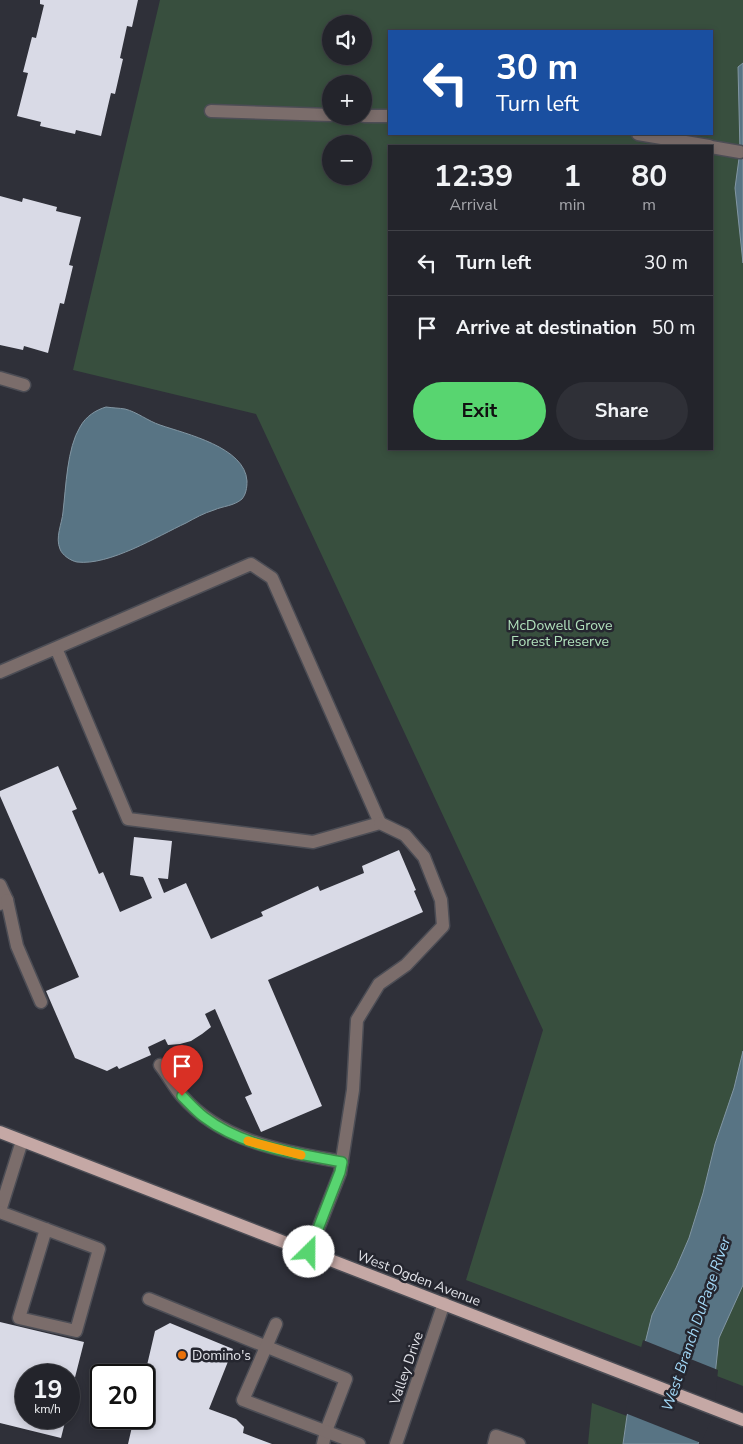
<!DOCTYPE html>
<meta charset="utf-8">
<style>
:root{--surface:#23242b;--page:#2f3037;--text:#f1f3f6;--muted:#a3a4a9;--line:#404147;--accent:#58d570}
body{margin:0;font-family:"Nunito Sans",sans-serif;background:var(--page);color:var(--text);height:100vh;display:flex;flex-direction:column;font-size:19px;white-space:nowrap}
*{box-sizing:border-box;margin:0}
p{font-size:16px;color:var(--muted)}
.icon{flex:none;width:28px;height:28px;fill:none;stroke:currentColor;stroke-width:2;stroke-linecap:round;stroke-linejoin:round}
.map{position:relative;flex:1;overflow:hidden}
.drawer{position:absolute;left:388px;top:145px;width:325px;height:305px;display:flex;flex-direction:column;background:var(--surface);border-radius:0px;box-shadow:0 2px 8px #0003,0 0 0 1px var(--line)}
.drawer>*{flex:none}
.hud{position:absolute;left:388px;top:30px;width:325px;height:105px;border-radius:0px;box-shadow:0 2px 8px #0003,0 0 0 1px var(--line);background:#1a4fa0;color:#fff;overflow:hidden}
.fabs{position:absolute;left:322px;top:15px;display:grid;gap:10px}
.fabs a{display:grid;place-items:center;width:50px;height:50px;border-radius:50%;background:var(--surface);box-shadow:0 2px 8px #0003,0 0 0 1px var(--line);font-size:25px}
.speed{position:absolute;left:15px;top:1364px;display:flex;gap:10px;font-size:25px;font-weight:700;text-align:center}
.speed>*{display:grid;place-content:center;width:65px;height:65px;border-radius:50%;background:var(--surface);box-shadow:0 2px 8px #0003,0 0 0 1px var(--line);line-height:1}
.speed small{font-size:12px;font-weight:400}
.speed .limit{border:2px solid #111;border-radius:8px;background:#fff;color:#111}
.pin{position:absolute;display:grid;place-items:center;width:42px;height:42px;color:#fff;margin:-51px -21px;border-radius:50% 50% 50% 0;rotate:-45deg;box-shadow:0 0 5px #0007}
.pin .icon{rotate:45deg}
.me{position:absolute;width:55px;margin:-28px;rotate:23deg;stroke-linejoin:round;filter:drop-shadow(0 0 4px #0008)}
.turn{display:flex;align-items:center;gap:18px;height:105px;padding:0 25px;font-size:22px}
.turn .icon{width:65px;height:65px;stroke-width:2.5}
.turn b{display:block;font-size:35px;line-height:42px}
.eta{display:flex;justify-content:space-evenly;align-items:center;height:85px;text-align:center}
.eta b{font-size:30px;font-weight:700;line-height:35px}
.button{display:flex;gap:10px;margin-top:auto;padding:10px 25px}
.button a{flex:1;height:58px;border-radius:30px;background:var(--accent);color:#111;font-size:20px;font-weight:700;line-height:58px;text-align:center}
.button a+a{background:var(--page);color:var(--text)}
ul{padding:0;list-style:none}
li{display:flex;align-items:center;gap:15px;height:65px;padding:0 25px;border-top:1px solid var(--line)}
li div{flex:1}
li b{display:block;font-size:19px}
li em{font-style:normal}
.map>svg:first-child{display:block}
.green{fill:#384f3e;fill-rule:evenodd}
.water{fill:#587484;stroke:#8296a3}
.pier{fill:#2f3039}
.building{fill:#d9dae6}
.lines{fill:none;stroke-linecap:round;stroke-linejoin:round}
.minor-casing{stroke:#4c4d55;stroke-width:15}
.major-casing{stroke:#4c4d55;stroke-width:15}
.minor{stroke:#7b6d6b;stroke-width:12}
.major{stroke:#c5a8a5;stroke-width:12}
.route-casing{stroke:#398a49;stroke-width:12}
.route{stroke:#58d570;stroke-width:9}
.slow{stroke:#f59e0b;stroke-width:9}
.food-dot{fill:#e8710a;stroke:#25262f;stroke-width:2}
.labels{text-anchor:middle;stroke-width:5;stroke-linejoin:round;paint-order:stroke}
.park-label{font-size:14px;fill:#b2e2bd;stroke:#25262f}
.street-label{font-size:14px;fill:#e3e4ea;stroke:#25262f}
.poi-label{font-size:14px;fill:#e3e4ea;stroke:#25262f;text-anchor:start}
.water-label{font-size:15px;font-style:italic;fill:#a3d9f8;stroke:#25262f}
</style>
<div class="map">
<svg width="743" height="1444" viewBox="0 0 743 1444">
<rect width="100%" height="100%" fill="#2f3039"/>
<g class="green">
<path d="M160,0H743V1386L466,1280L543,1030L256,414L73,370ZM331,24H364V56H331ZM389,31H711V134H389ZM331,84H364V116H331ZM331,144H364V176H331ZM389,146H711V449H389Z"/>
<path d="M592,1403L627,1416L623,1444H588Z"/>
</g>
<g class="water">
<path d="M743,63V263L735,188L740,151L738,67Z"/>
<path d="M106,407C113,408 119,408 125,409C137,412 148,421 160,425C186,434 245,447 247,481C247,488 246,494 242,499C234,506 223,506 214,510C204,513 195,518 186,523C158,536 109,566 77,562C71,561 62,555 60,549C55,537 62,524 63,512C66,487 67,448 80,427C86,416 96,410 106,407Z"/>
<path d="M743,1051V1285L719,1338L711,1413L698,1444H623L627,1416L652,1315L676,1268L689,1238L703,1193L715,1144L734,1088Z"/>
</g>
<path class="pier" d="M643,1340L718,1370L714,1413L701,1443L625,1413Z"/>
<g class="building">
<path d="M40,0H138L132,27L127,26L120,58L123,59L115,94L111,93L101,136L76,130L75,134L40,126L41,122L17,116L28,73L23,72L32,37L36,38L44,5L40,4Z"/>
<path d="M0,196L22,202L23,198L57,207L56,211L81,217L69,265L73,266L64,304L60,303L48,353L24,346L23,350L0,345Z"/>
<path d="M58,766L77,809L72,811L99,874L103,872L120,912L152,898L143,877L130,875L134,837L172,841L168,879L158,878L164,893L186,883L211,939L263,916L261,912L318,886L320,891L364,873L362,866L399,850L416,890L414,891L423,912L268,980L322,1106L261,1132L245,1097L252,1094L215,1009L205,1014L211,1027L202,1034L191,1041L180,1044L168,1045L165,1039L148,1047L151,1055L119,1069L117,1066L107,1071L75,1058L46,991L79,977L0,796V791Z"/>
<path d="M0,1322L84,1342L69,1401V1375H26V1418H66L61,1438L0,1423Z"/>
<path d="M170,1323L233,1349L209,1409L236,1419L244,1427L243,1433L272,1444H128L134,1418H144V1378L155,1331Z"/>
</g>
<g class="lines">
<defs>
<g id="minor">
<path d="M211,111L331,115"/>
<path d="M364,116H389"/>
<path d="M638,134L709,146"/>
<path d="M711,147L740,152"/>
<path d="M0,378L24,385"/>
<path d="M0,672L251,564L272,578L380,823L313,842L128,819L56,648"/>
<path d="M0,885L7,900L0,904"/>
<path d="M7,900L17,946L41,1002"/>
<path d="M160,1065C168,1075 174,1087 182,1096C223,1143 284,1151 342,1162"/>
<path d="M0,1211L22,1141"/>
<path d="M0,1212L99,1249L76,1331L19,1318L46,1229"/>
<path d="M309,1252L340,1173L353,1090L357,1020L379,984L406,965L443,926L441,900L424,857L405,835L380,823"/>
<path d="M149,1299L346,1379L326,1431L323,1444"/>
<path d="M276,1324L243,1400L359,1444"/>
<path d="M396,1444L444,1303"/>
<path d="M494,1444L496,1436L519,1444"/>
</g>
<path id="major" d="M0,1132L743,1420"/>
</defs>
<use href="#minor" class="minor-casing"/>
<use href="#major" class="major-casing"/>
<use href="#minor" class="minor"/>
<use href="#major" class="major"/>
</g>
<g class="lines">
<defs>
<path id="route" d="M182,1096C189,1103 196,1111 204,1117C243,1147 295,1153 342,1162L340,1172L309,1252"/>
</defs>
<use href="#route" class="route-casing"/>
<use href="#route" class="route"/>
<path class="slow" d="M248,1141L301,1155"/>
</g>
<circle class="food-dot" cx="182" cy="1355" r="5"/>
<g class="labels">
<g class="park-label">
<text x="560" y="630">McDowell Grove<tspan x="560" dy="16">Forest Preserve</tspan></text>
</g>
<g class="street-label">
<text transform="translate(419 1278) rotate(21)" y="5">West Ogden Avenue</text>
<text transform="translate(406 1368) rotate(-71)" y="5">Valley Drive</text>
</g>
<g class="poi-label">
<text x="192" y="1360">Domino's</text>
</g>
<g class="water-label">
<text transform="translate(696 1324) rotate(-71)" y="5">West Branch DuPage River</text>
</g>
</g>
</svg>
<div class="fabs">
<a><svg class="icon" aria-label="sound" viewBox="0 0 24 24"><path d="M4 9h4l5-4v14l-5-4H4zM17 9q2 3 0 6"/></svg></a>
<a>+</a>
<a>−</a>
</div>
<div class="speed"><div>19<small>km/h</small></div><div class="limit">20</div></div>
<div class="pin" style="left:182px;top:1096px;background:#d93025"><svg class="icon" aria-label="arrive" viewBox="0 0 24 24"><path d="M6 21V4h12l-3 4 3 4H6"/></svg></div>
<svg class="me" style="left:309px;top:1252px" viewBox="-20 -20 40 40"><circle r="19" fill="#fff"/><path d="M0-13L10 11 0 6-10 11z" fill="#58d570"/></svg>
<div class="hud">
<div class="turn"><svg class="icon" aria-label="left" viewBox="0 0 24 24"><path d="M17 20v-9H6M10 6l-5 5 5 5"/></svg><div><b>30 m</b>Turn left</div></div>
</div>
<section class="drawer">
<div class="eta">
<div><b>12:39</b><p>Arrival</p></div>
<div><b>1</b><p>min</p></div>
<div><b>80</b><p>m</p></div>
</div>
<ul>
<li><svg class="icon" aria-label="left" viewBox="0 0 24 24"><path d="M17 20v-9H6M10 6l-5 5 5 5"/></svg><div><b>Turn left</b></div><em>30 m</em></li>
<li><svg class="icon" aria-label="arrive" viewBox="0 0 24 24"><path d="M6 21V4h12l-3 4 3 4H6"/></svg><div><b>Arrive at destination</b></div><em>50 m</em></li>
</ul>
<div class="button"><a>Exit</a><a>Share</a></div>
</section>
</div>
